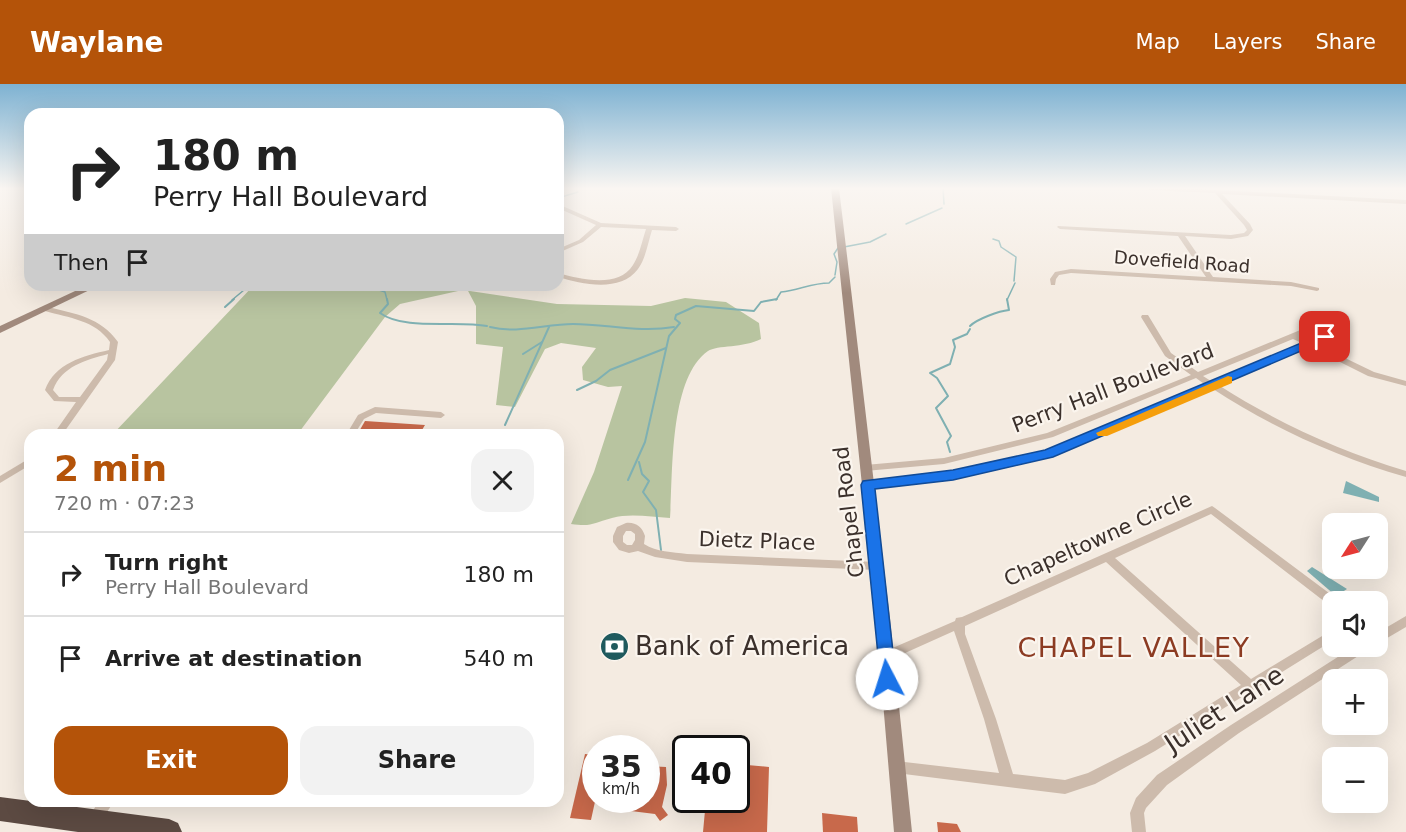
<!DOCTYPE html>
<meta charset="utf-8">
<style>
:root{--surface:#fff;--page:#f2f2f2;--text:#222;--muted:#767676;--line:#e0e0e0;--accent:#b45309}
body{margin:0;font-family:"DejaVu Sans",sans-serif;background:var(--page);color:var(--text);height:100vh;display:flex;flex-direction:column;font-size:22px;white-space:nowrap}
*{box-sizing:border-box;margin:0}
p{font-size:20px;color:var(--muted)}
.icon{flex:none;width:33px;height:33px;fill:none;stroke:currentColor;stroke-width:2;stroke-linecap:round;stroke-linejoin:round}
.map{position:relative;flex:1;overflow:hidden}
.side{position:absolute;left:24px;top:345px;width:540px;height:378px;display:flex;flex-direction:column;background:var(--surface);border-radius:18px;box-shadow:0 6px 24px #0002}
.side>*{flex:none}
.top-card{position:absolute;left:24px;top:24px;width:540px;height:183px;border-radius:18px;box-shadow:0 6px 24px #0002;background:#fff;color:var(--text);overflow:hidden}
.needle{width:39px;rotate:234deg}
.controls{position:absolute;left:1322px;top:429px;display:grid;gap:12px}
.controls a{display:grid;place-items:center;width:66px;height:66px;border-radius:12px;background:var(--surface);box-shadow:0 6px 24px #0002;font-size:30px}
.speed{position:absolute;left:582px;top:651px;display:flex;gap:12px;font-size:30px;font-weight:700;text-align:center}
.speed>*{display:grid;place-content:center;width:78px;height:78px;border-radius:50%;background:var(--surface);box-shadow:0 6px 24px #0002;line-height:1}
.speed small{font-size:15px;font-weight:400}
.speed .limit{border:3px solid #111;border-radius:9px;background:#fff;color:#111}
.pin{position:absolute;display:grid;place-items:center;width:51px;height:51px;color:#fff;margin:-26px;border-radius:12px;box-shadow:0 3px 9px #0006}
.me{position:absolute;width:66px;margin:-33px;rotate:355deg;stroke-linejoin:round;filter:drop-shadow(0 0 4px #0008)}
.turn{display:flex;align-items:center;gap:21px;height:126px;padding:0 30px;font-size:27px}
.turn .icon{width:78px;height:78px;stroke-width:2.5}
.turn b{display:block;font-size:42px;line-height:51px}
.then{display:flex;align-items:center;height:57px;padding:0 30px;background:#0003;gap:12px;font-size:22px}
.round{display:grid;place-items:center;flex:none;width:63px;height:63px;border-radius:18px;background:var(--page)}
.summary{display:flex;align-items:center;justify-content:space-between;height:102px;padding:0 30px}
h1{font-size:36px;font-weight:800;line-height:45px;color:var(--accent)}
.cta{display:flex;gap:12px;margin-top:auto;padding:12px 30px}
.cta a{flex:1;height:69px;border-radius:18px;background:var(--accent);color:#fff;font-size:24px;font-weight:800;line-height:69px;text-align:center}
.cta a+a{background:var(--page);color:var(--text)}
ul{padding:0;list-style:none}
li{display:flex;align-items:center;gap:18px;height:84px;padding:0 30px;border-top:2px solid var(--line)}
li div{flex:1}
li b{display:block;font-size:22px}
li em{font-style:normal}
header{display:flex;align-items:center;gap:36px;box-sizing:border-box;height:84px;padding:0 30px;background:var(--accent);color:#fff}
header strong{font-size:28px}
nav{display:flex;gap:33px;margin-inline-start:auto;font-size:21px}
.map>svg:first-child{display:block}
.green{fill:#b8c4a0}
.water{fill:#7fb0b2}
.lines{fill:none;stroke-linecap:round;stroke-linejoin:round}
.stream-far1{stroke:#7fb0b2;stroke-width:1.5}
.stream{stroke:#7fb0b2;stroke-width:2}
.building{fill:#c8694b}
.street{fill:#cdbbac;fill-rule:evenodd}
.secondary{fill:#a18a7d;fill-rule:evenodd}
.highway{fill:#5c4a42;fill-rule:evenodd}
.route{fill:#1a73e8;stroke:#114b97;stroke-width:1.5}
.slow{fill:#f59e0b}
.labels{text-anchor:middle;stroke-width:4.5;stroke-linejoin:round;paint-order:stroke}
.far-street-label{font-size:18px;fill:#3b302b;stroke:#fbf5ee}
.street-label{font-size:21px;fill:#3b302b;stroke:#fbf5ee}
.near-poi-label{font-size:26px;fill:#3b302b;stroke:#fbf5ee;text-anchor:start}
.near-street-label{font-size:26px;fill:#3b302b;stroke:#fbf5ee}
.near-neighbourhood-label{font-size:27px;letter-spacing:1.5px;fill:#8c3b22;stroke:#fbf5ee}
</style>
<header>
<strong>Waylane</strong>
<nav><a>Map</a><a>Layers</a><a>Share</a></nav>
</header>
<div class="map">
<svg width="1406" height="748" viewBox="0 0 1406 748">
<rect width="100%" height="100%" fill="#f4ebe1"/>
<path class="green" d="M254,201H430L557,220L651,222L685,214L726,218L759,239L761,255C744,264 717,261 708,267C669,294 673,390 670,434C651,433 630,429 612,434C592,439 593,443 571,440L594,388L622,302L608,303L583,296L582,283L596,264L561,259L545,265L515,323L496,321L503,263L476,260V222L467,205L400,220L385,233L297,351H112Z"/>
<g class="water">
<path d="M1346,397L1379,413V418L1343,409Z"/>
<path d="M1312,483L1347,505L1336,512L1307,487Z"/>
</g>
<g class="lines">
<g class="stream-far1">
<path d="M943,104L944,120"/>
<path d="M558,114L578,108"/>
<path d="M906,140L942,124"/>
<path d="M993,155L999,157L1001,163L1016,173L1014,197"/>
<path d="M844,163L870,158L886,150"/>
<path d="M835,191L837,178L834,170L838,164"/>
<path d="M364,201L385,208L387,216"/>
<path d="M232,216L250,201"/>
<path d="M776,216L781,208C799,206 812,199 829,199L835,193"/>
<path d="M1007,216L1015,199"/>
</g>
<g class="stream">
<path d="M387,215L388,220L380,229C405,247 456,236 487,242"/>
<path d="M225,223L234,215"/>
<path d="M970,242C977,235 999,227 1009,226L1007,215"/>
<path d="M490,243C518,250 545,240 573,240C607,240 639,249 674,243"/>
<path d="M523,270L542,258"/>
<path d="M577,306L596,297L610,286L666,264"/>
<path d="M505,341L549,243"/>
<path d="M950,368L947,358L951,352L936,324L948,312L937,294L930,289L950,280L955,263L953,256L967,250L970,245"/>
<path d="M639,378L642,390L649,397L643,408L656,426L661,466"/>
<path d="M628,396L645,358L669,252L680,239L675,235L676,231L696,222L754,227L761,218L777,215"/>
</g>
</g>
<g class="building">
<path d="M365,337L425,341L419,351H357Z"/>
<path d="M585,670L596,671V713L591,736L570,734Z"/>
<path d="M736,680L769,683L767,748H703L706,716H736Z"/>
<path d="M646,682L666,683L667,701L662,723L668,731L660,737L655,730L615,725L617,716H646Z"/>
<path d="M822,729L857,733L858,748H823Z"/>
<path d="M937,738L957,740L961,748H938Z"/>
</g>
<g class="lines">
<g class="street">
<path d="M1146,104H1180L1406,116V120L1222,110L1250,140L1253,146L1248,152L1231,155L1185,152L1213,193L1291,198L1319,204V206L1317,207L1291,202L1071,189L1059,191L1056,195L1055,201H1051L1050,195L1055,188L1071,185L1206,193L1178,152L1060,145L1057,143L1058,142L1231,151L1244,149L1247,146L1244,141L1215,109L1149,106Z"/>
<path d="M558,120L601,139L676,143L679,145L676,147L652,146C648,158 646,174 638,185C620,209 582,200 558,193V189C580,195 618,205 633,181C640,170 642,157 646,145L601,143L583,158L558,169V165L579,156L596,141L558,124Z"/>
<path d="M45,223H48C76,230 100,233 118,258L115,276L62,351H53L76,318L54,317L45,306C55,279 83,272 109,266L110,258C95,236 69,234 45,227ZM108,270L107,276L80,313H59L53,306C62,282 86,276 108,270Z"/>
<path d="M1142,231H1148L1171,269L1198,288L1327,235H1333V239L1300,252L1310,257L1338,244H1344V248L1316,260L1374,288L1406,297V302L1368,292L1310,263L1220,302C1278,339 1340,367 1406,387V393C1337,373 1273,344 1213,305L1051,372L953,394L868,404L865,403L863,401L865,399L868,398L953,388L1046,367L1207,302L1196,294L1053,353L944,380L865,387L860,384L865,381L944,374L1047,349L1191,291L1165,272L1141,233ZM1293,255L1304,260L1214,299L1203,292Z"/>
<path d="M375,323L441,328L445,331L441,334L376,329L364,335L354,351H346L358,331Z"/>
<path d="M30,374V381L0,399V392Z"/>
<path d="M1212,422L1215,424L1337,515L1338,518H1332V522L1329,521L1211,430L1115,474L1251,595L1332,546V557L1155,667L1095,700L1065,710L896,689L891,687L890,683L891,679L896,677L999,689L984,635L954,547L885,578L881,577L879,573L881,569L955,537L956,534L962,533ZM1106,478L1241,601L1147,659L1088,689L1065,696L1013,690L996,635L965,550V542Z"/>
<path d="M626,439C636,438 642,443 645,452L644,460C657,468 672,468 687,470L877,478L881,479L882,482L881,485L877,486L687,478L655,473L638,467L629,469L619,466L613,458V452L617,443ZM631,447L635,450V456L632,461H627L623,458V452L626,447Z"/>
<path d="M1406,532V543L1377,560V549Z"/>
<path d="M1355,562H1370L1369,565L1239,649L1167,701L1146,724L1144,729L1146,748H1132L1130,729L1136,714L1157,691L1231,641Z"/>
<path d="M99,717H114L99,741L94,743L89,741L87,736Z"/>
</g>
<g class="secondary">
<path d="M831,104H839L890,535L912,748H894L876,535Z"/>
<path d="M88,201H100L0,249V242Z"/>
</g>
<path class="highway" d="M0,713L169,735L178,739L182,748H78L0,737Z"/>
</g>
<linearGradient id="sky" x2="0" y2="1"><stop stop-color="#7eb2d2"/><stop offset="0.5" stop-color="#faf6f2"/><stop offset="1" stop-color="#faf6f2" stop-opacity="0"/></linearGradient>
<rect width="1406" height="209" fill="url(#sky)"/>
<path class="route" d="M1325,249L1329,250V255L1053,373L953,396L875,405L896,595L893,601L887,603L881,601L861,401L863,397L953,386L1045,366Z"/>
<path class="slow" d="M1228,292L1232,293V299L1107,352H1098L1096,349Z"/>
<defs>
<symbol id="bank-disc" viewBox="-11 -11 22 22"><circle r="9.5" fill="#1f5a5e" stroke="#fbf5ee"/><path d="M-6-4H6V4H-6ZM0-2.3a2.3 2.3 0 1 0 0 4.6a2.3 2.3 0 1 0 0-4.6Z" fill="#fff"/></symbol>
</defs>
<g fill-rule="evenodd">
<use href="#bank-disc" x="598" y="546" width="33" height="33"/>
</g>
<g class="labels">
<g class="far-street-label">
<text transform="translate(1182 178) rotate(4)" y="6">Dovefield Road</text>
</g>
<g class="street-label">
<text transform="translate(1113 304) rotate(-21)" y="7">Perry Hall Boulevard</text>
<text transform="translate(849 428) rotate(-97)" y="7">Chapel Road</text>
<text transform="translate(1098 455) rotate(-24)" y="7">Chapeltowne Circle</text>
<text transform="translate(757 457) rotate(2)" y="7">Dietz Place</text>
</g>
<g class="near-poi-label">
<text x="635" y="571">Bank of America</text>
</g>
<g class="near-street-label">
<text transform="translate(1224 625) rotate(-33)" y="9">Juliet Lane</text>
</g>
<g class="near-neighbourhood-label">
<text x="1134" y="573">CHAPEL VALLEY</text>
</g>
</g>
</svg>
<div class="controls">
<a><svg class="needle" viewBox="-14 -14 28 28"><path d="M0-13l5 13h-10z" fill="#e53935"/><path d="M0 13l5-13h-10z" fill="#767676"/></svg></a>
<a><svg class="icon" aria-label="sound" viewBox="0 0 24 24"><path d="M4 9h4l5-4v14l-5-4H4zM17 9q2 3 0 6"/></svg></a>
<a>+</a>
<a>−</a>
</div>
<div class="speed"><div>35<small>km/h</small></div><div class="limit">40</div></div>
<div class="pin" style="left:1325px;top:253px;background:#d93025"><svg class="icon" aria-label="arrive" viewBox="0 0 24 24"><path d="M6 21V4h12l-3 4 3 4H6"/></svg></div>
<svg class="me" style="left:887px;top:595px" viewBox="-20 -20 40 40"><circle r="19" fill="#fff"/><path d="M0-13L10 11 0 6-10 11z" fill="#1a73e8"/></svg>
<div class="top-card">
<div class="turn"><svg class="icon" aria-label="right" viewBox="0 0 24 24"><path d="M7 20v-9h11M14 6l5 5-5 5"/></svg><div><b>180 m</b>Perry Hall Boulevard</div></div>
<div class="then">Then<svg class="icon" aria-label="arrive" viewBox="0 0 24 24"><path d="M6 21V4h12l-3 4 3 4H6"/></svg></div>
</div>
<section class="side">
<div class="summary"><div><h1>2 min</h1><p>720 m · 07:23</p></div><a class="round"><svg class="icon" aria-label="close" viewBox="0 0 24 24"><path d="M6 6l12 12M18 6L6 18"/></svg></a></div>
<ul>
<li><svg class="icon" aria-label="right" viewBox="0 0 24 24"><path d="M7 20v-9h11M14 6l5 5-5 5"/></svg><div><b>Turn right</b><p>Perry Hall Boulevard</p></div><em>180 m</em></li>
<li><svg class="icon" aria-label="arrive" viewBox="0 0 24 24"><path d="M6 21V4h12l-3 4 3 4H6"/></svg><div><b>Arrive at destination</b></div><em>540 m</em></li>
</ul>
<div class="cta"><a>Exit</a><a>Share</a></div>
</section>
</div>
